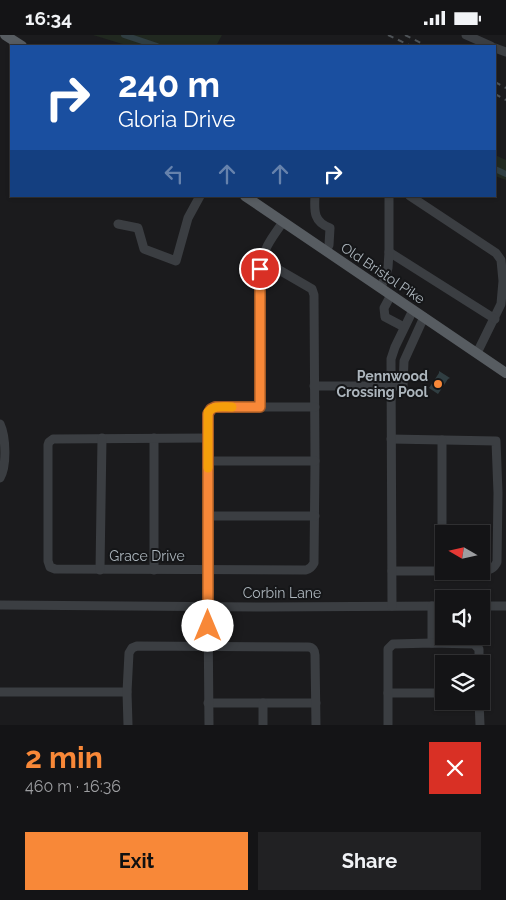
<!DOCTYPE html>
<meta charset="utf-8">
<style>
:root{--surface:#141416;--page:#212123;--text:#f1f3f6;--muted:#9d9ea1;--line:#333335;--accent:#f88838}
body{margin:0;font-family:Raleway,sans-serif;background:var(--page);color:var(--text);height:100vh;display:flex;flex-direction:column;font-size:19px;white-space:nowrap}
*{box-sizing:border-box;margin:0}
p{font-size:16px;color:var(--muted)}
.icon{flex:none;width:28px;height:28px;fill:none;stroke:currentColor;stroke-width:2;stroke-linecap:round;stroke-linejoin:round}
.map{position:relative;height:690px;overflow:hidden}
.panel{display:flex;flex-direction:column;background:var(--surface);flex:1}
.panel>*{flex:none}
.guide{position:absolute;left:10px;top:10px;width:486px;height:152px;border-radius:0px;box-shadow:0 1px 4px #0004,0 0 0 1px var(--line);background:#1a4fa0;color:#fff;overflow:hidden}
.needle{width:32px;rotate:279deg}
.controls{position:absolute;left:435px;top:490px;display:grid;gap:10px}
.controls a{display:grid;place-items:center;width:55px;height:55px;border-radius:0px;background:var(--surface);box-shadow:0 1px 4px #0004,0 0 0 1px var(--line);font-size:25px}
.pin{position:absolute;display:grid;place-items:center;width:42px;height:42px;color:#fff;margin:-21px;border:2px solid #fff;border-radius:50%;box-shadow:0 1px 5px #0007}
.me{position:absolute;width:55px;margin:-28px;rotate:0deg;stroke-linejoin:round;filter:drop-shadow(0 0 4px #0008)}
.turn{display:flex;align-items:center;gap:18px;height:105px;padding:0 25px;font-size:22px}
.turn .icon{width:65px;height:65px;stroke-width:2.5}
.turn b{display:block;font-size:35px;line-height:42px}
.lanes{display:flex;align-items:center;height:48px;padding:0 25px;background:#0003;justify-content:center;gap:25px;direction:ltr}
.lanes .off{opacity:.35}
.round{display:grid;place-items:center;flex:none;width:52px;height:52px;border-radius:0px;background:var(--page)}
.summary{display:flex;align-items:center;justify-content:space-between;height:85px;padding:0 25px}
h1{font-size:30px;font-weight:700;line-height:38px;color:var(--accent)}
.cta{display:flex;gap:10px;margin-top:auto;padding:10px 25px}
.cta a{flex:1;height:58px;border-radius:0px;background:var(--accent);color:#111;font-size:20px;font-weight:700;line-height:58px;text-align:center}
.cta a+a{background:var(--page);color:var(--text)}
.status{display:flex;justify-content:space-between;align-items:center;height:35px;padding:0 25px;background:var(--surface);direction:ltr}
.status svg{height:14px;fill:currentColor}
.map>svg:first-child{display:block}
.green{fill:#212920}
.water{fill:#303e42}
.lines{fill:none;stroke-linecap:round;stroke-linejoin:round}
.canal{stroke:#303e42;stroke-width:6}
.minor{stroke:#3b3e42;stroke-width:9}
.major{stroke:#575c61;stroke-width:10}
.rail{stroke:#4e5357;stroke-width:2;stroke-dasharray:6 5;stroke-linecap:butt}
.route-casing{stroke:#a15824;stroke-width:12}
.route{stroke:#f88838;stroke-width:9}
.slow{stroke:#f59e0b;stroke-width:9}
.poi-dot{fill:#f88838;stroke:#151618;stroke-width:2}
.labels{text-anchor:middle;stroke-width:4;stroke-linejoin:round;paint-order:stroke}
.street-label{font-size:14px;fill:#adb6bd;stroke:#151618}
.poi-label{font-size:14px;font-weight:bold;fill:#adb6bd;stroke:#151618;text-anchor:end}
</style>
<div class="status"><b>16:34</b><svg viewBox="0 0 49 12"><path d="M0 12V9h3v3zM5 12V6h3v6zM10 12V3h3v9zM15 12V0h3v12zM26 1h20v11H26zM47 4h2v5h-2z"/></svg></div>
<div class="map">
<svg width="506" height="690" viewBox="0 0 506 690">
<rect width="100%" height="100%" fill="#1b1b1d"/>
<g class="green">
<path d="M93,0H222L216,11H129Z"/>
<path d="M495,120L506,125V145L495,141Z"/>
</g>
<path class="water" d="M439,336L450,343L448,344L438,359L429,353L439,338Z"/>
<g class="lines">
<g class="canal">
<path d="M124,0L157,11"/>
<path d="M495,134L506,139"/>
</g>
<g class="minor">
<path d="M466,0L491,11"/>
<path d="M495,13L506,17"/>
<path d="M315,161C314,177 314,187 330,193L329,210L326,216"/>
<path d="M410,161L496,218L501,225L503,246L501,269L477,318"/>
<path d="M118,189L138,193L144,214L176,226L188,183L200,161"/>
<path d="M389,217L495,284"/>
<path d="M381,253L388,233L389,217V161"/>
<path d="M391,260L384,273L385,282L404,292"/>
<path d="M314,351H403L404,326L424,282"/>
<path d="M260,372V234C264,212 271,204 283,187"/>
<path d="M0,389C6,402 7,431 0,443"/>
<path d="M154,403V535"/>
<path d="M208,403L53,404L49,407L48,410V526L50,532L55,534L306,535C310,534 312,532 314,528L315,426L314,260L312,254L262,225"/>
<path d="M391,404L496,406L498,458L497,527C494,534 489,536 481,536"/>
<path d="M208,426H315"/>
<path d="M208,481H315"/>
<path d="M100,535L102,403"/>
<path d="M392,536H444"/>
<path d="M442,536V405"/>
<path d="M0,570L264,572L444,571"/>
<path d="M392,571L391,324L395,312L413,275"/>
<path d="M481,571H506"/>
<path d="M432,608V571"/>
<path d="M0,657H127"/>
<path d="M388,658H444"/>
<path d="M479,666L480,690"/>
<path d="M208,668H316"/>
<path d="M128,690L127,657L129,618L132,613L137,611L308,612C313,612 315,616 315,620L316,690"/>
<path d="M209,690L208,572V377L211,374L215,372H315"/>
<path d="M263,690V668"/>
<path d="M388,690V614L393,609L432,608L474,609L479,614V629"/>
</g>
<g class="major">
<path d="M5,0L22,11"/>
<path d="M245,161L506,338"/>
</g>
<g class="rail">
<path d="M388,0L411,11"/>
<path d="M405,0L427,11"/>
<path d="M495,47L506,53"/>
<path d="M495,59L506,65"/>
</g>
</g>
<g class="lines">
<defs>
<path id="route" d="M208,591V379L211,374L215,372H260V234"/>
</defs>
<use href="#route" class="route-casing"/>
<use href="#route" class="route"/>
<path class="slow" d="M208,433V377C214,370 223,372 232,372"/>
</g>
<circle class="poi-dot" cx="438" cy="349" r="5"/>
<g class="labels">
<g class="street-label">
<text transform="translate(383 238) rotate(34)" y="5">Old Bristol Pike</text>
<text x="147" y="526">Grace Drive</text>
<text x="282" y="563">Corbin Lane</text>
</g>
<g class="poi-label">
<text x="428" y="346">Pennwood<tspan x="428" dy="16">Crossing Pool</tspan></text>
</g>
</g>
</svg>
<div class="controls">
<a><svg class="needle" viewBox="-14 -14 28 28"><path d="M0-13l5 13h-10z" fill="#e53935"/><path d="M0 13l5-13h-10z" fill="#9d9ea1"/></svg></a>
<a><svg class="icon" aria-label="sound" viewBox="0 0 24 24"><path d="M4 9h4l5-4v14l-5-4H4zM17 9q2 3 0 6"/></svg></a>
<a><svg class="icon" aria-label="layers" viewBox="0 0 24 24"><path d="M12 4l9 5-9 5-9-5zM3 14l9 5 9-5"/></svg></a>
</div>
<div class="pin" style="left:260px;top:234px;background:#d93025"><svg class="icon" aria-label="arrive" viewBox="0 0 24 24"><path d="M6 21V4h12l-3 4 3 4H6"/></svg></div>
<svg class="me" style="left:208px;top:591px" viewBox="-20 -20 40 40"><circle r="19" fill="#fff"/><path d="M0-13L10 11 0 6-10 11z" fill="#f88838"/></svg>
<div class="guide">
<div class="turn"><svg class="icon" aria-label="right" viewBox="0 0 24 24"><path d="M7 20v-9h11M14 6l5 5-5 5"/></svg><div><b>240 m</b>Gloria Drive</div></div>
<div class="lanes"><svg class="icon off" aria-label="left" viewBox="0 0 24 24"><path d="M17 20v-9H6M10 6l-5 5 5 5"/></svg><svg class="icon off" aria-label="ahead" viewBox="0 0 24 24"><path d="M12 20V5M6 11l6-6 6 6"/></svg><svg class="icon off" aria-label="ahead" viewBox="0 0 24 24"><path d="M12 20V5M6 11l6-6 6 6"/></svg><svg class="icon" aria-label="right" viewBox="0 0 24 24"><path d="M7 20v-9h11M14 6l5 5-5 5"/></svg></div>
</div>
</div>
<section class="panel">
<div class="summary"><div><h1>2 min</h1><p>460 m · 16:36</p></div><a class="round" style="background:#d93025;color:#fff"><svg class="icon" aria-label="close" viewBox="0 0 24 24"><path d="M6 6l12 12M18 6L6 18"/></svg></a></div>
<div class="cta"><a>Exit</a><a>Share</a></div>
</section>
